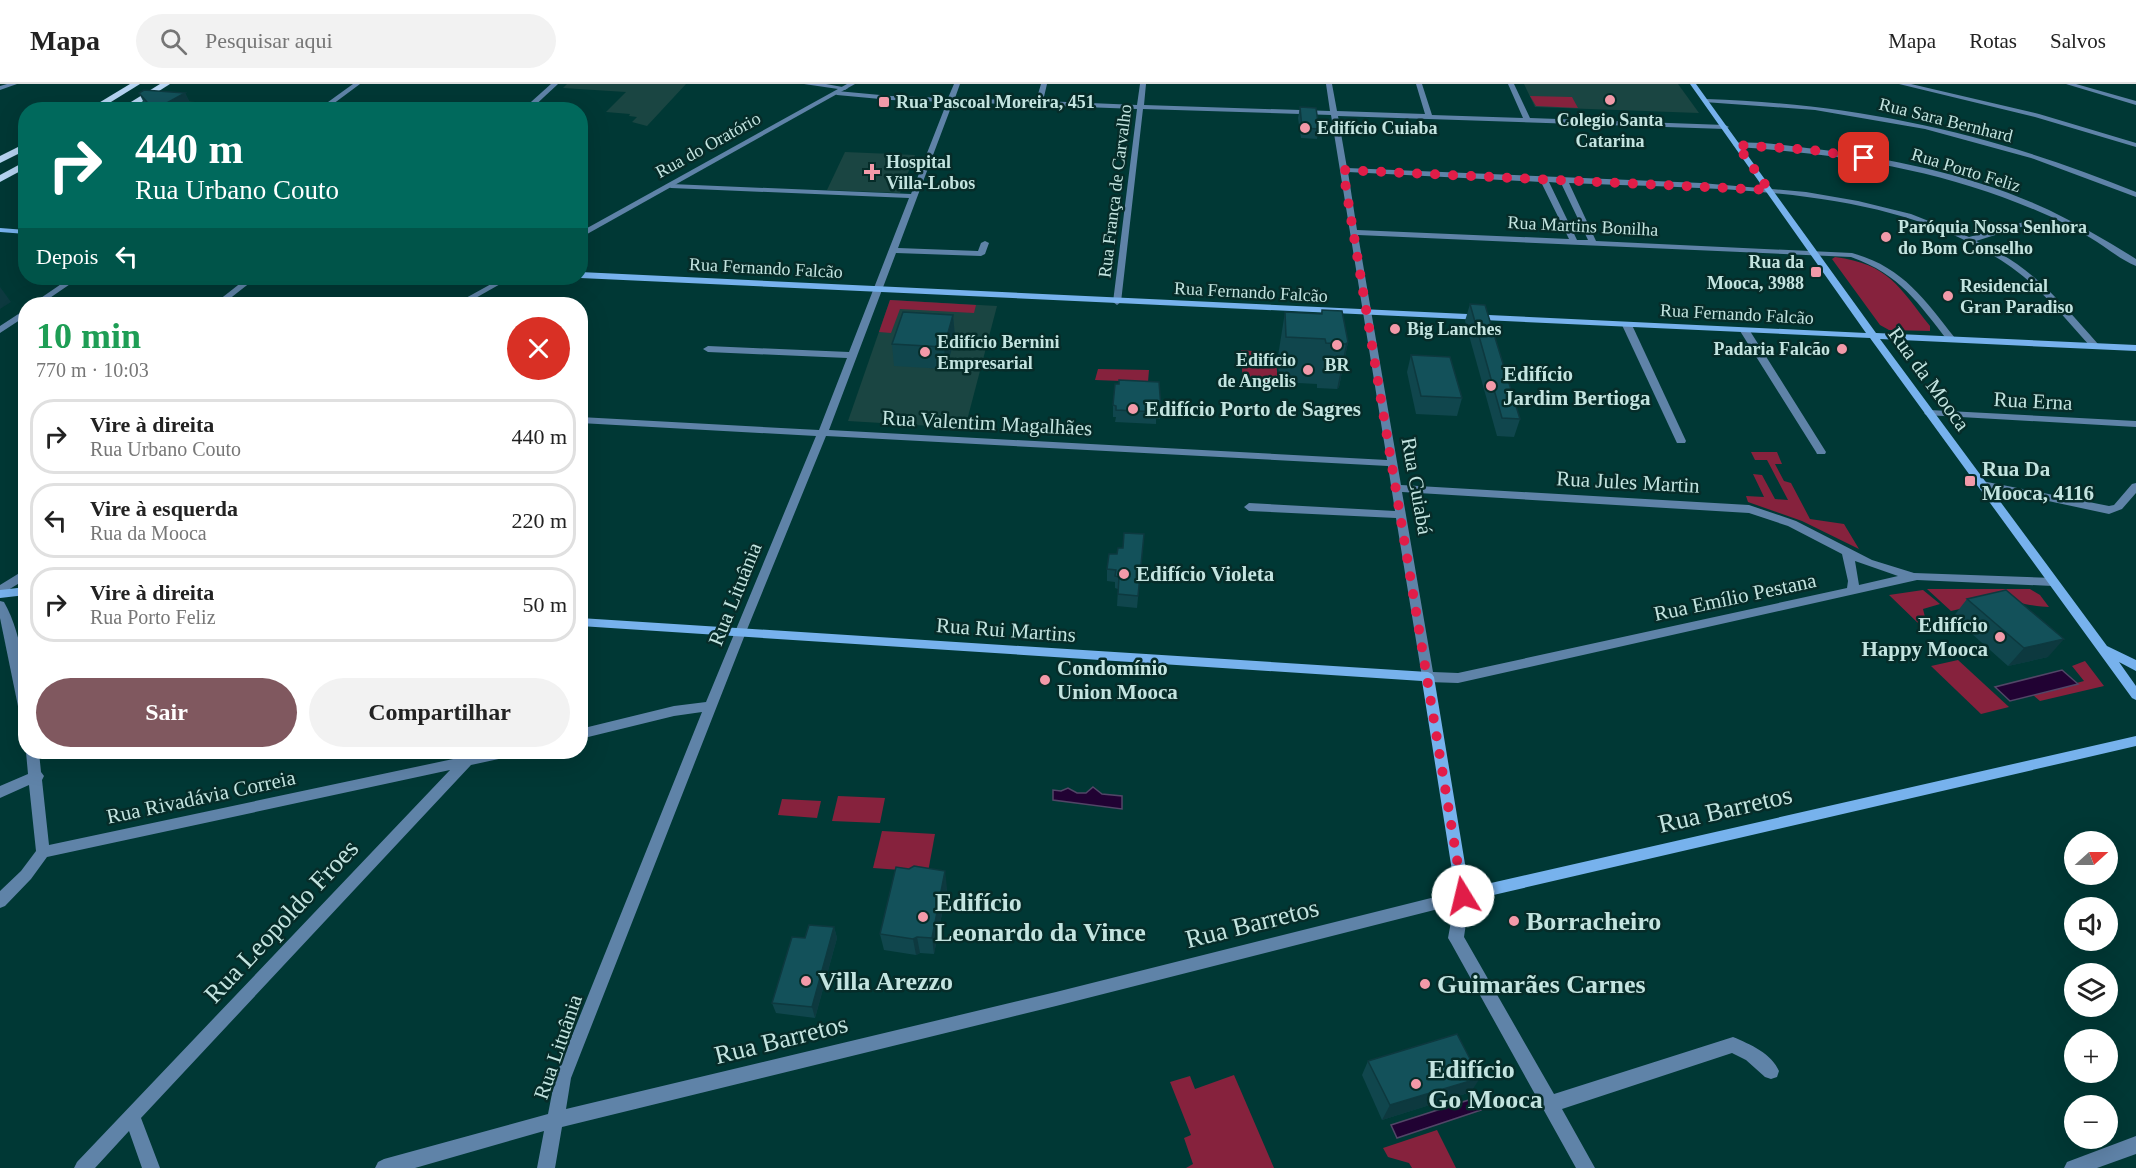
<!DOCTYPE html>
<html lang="pt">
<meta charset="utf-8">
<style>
:root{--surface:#fff;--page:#f2f2f2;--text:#222;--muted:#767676;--line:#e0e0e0;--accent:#80585f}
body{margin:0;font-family:Georgia,serif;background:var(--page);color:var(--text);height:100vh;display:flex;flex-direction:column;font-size:22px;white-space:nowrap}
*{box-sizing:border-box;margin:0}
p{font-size:20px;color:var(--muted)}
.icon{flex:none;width:33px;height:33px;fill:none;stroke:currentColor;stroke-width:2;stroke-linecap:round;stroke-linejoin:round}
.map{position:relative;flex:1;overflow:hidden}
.details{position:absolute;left:18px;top:213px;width:570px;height:462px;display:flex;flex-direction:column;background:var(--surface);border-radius:24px;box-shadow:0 6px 24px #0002}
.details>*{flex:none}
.hud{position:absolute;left:18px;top:18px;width:570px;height:183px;border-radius:24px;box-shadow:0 6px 24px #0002;background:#00695c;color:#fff;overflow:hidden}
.needle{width:39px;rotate:69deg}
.controls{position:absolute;left:2064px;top:747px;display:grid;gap:12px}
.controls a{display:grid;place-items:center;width:54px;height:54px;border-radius:50%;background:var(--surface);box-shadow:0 6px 24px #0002;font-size:30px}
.pin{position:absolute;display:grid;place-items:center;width:51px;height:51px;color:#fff;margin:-26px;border-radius:12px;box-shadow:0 3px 9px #0006}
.me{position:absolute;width:66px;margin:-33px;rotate:351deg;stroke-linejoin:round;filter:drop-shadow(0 0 4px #0008)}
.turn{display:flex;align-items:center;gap:21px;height:126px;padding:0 18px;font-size:27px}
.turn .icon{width:78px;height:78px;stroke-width:2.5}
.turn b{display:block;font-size:42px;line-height:51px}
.then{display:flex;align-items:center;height:57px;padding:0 18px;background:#0003;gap:12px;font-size:22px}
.round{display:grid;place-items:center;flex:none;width:63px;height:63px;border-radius:32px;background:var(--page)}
.headline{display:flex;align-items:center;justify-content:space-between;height:102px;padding:0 18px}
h1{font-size:36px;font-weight:800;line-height:45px;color:#1e9e55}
.action{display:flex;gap:12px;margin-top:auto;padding:12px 18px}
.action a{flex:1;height:69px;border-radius:36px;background:var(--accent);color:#fff;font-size:24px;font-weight:800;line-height:69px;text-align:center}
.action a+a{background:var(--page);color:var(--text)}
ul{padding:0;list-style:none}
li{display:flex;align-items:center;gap:18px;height:75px;margin:0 12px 9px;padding:0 6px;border:3px solid var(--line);border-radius:24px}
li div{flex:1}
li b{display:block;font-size:22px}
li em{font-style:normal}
header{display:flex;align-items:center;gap:36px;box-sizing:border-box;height:84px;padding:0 30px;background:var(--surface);border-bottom:2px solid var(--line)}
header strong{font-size:28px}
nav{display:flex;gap:33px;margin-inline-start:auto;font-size:21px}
.search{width:420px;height:54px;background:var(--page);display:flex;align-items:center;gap:15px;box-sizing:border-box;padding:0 21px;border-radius:33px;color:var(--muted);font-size:22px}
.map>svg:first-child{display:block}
.built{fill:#1a4542}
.green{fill:#86223d}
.water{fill:#210233;stroke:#524667;stroke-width:1.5}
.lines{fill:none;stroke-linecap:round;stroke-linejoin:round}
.minor{fill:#5f83a8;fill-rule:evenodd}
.tertiary{fill:#5f83a8;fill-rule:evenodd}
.secondary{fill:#77b2ed;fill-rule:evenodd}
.primary{fill:#b6d4f2;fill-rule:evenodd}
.wall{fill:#10464d}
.shaded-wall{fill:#0d393f}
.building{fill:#13515a;stroke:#0d393f;stroke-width:1.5}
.route{stroke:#e11d48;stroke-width:10;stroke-dasharray:0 18}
.poi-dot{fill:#f39aa9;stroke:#062c29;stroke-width:2}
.labels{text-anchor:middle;stroke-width:5;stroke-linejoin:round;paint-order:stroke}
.far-poi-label{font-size:18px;font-weight:bold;fill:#c3e4e0;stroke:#062c29;text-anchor:start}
.far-street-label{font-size:18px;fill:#c3e4e0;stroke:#062c29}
.poi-label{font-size:21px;font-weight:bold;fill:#c3e4e0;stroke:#062c29;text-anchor:start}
.street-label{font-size:21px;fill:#c3e4e0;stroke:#062c29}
.near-street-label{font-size:26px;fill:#c3e4e0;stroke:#062c29}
.near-poi-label{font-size:26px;font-weight:bold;fill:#c3e4e0;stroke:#062c29;text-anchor:start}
</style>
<header>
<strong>Mapa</strong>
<div class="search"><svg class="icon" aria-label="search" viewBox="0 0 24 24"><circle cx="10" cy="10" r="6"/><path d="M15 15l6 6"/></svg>Pesquisar aqui</div>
<nav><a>Mapa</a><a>Rotas</a><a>Salvos</a></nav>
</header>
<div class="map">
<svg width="2136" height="1084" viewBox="0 0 2136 1084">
<rect width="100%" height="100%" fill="#003835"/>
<g class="built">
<path d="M567,0H686L647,42L632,38L637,33L629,32L630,30L606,28L626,8L563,4Z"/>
<path d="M1524,0H1678L1699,29L1535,23Z"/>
<path d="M148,15L243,21L235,26L133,24Z"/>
<path d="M845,68L915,71L900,109L827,106Z"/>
<path d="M890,216L997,222L965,344L848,337Z"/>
</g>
<g class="green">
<path d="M1530,12L1572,13L1578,24L1536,22Z"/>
<path d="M1835,173C1889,180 1899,203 1930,242V247L1889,246L1880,241L1832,175Z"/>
<path d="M890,216L976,221L974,229L900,225L891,249L879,248Z"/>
<path d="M1241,266L1275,269L1279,305L1243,304Z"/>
<path d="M1098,285L1149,286L1148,298L1095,296Z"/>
<path d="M1751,368H1777L1782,380H1775L1784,397L1791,399L1810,435L1844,440L1859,465L1802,437L1748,418L1746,412L1764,413L1753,390L1762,391L1775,415L1788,416L1767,376H1755Z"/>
<path d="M1927,505H2030L2040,511L2049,523C2039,523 2014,519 2007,514L1951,527Z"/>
<path d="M1923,506L1940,520L1923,525L1926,537L1919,540L1889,511Z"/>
<path d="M1958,576L2009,623L1981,630L1931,582Z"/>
<path d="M2085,577L2104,602L2040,617L2033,611L2084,597L2072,582Z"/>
<path d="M838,712L885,714L880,739L832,737Z"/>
<path d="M782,715L821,717L817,734L778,731Z"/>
<path d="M882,747L935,750L928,788L873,784Z"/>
<path d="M1234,991L1274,1084H1186L1193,1080L1184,1054L1191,1051L1170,998L1190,992L1195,1005Z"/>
<path d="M1437,1046L1456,1084H1412L1409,1079L1388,1073L1383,1064Z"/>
</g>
<g class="water">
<path d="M2062,586L2078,600L2010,617L1995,603Z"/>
<path d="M1093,703L1102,710L1122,712V725L1053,716V706L1061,707L1068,704L1077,709H1086Z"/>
<path d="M1475,1014L1481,1026L1397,1054L1391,1041Z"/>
</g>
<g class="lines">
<g class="minor">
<path d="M7,0H17L0,6V2Z"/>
<path d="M353,0H360L325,26H317Z"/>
<path d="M551,0H558L530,26H522Z"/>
<path d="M804,0H826L848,4L845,6Z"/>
<path d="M954,0H960L955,14L1036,17L1041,0H1047L1043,17L1137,21L1140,0H1146L1144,21L1330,27L1326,0H1332L1337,27L1425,30L1416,0H1422L1432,31L1523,34L1508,0H1514L1530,34L1725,41L1729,43L1725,45L1338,32L1347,84L1701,99L1806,108L1858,117L1911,130L1969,153L2024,138V142L1976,157C1990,164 2004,171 2017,180C2048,202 2073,232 2098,260V264H2092C2066,236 2042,205 2011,183C1890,98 1711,106 1569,99L1596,157L1852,169C1903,183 1924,215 1955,254V258H1949C1917,218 1901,191 1851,173L1358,151L1401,401L1749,421L1796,437L1872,476L1914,489L2053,494L2059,498L2053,502L1917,496L1458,599L1428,598L1424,596L1422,593L1396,434L1249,427L1244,423L1249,419L1395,427L1388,382L826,352L746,548L580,971L571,994L566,1025L1056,908L1463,806L1468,807L1470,812L1464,853L1554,1010L1733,953C1750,960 1772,970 1779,987L1777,993L1771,995L1765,993L1746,976L1732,969L1562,1025L1595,1084H1576L1451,859L1448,854L1454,821L1056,922L562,1043L555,1084H537L544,1047L415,1084H375L378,1078L384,1075L548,1030L555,994L702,628L674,632L580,655V645L674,622L706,618L816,352L580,339V333L819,346L847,274L708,268L703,265L708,262L849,268L909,114L671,104L667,102L671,100L911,110L947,18L891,16L837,11L834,9L837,7L891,12L948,14ZM953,18L1137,25L1113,218L1117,221L1121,218L1143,25L1331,31L1387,376L829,346L896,169L981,172L985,170L989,159L985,157L981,159L978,167L898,164ZM1348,88L1541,98L1569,155L1357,146ZM1549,98L1561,99L1588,156H1577ZM1402,408L1749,429L1788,442L1842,470L1848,497L1847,504L1458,589L1433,588ZM1855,477L1898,492L1859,501Z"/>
<path d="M1899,0H1911L2039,30L2136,59V63L2035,33Z"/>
<path d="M1706,15C1860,20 1994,50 2136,108V113L2031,74L1925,45L1815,26L1704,18V16Z"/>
<path d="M580,29L584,30L585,31L580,33Z"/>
<path d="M1734,59C1760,57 1790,62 1816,65C1895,75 1976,92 2049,126C2079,141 2108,157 2136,175V182C2119,175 2105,162 2089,153C2074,144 2057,135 2040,128C1943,86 1842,70 1737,63L1733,61Z"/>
<path d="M70,194H79L41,220H32Z"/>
<path d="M247,194H256L223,220H214Z"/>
<path d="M26,225V232L0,249V242Z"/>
<path d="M1627,238L1632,241L1686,357L1685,359H1677L1676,357L1622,241Z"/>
<path d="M1745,244L1750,247L1826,368L1825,370H1817L1816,368L1740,247Z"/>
<path d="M1929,326L2136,337V343L1926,331L1924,329Z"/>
<path d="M1982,397L2109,422L2114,421L2132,400L2136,399V409L2122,425L2109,430L1978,402L1977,400L1978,398Z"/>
<path d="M0,517L4,518C24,554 26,597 26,637L21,636L20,632L0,534Z"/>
<path d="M26,668H39L41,688L44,692L42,696L49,761L486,668H515L513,672L508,673L471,681L141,1034L160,1084H142L129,1047L95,1084H74L77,1078L450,686L47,773L31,795L5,822L0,824V807L21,787L36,767L29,701L0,714V702L28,690Z"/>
<path d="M2136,1052V1070L2097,1084H2064L2067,1078Z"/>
</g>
<g class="tertiary">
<path d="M847,0H855L580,154V148Z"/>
<path d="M2066,0H2076L2136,17V21Z"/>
<path d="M502,194H511L465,220H455Z"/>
<path d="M26,485V495L0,511V501Z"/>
</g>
<g class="secondary">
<path d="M1690,0H1696L1876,249L2136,261V267L1880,255L2107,562L2136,576V587L2119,578L2136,602V616L2132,614L1870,254L580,194V188L1866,249Z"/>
<path d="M0,144L26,146V150L0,148Z"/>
<path d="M26,503V511L0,514V506Z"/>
<path d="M580,534L1428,588L1432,590L1434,593L1469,804L2136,652V662L1463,818L1458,817L1456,812L1422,597L580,542Z"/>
</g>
<g class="primary">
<path d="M130,0H140L98,26H87Z"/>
<path d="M160,0H170L129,26H118Z"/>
<path d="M26,59V66L0,79V72Z"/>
<path d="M26,77V84L0,98V91Z"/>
</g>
</g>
<g class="wall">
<path d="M139,9H185L190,19L178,26H150L144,19Z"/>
<path d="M1300,23L1319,45L1317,55L1301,54L1298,34Z"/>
<path d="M26,72V87L19,76Z"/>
<path d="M1470,220L1520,335L1514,353L1497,352L1465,237Z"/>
<path d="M1322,226L1348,258L1339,303L1337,305L1317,304V300L1279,298L1278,272L1285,228L1321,230Z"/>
<path d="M953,231L955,253L946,285L894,282L892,260Z"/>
<path d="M1411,271L1462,314L1457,332L1416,330L1407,288Z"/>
<path d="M1113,321L1161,324L1160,335H1156V340L1115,338L1116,333H1113Z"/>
<path d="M1144,450L1137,524L1117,522L1118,505L1115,504V498L1107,497V485L1123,464Z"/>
<path d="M1967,515L2048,573L2008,582L1953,533Z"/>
<path d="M947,804L934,870L920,869L916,871L884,866L880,850Z"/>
<path d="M834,843L837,854L815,934L776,929L772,919L805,854Z"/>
<path d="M1368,977L1471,1008L1382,1036L1362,991Z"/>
</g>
<g class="shaded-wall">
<path d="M185,9L190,19L178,26H155Z"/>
<path d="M0,203L11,218L0,225Z"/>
<path d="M953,231L955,253L946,285L944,263Z"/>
<path d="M1348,258L1339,303L1337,305L1346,260Z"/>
<path d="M2064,555L2048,573L2008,582L2024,564Z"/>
<path d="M945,787L947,804L934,870L932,854Z"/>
<path d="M834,843L837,854L815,934L812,923Z"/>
<path d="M917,853L920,869L916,871L913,855Z"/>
<path d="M1480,994L1471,1008L1382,1036L1390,1021Z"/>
</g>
<g class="building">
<path d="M144,6L185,9L154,26L139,9Z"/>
<path d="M1300,23L1316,24L1319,45L1302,44Z"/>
<path d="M329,24L355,26H327Z"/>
<path d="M26,72V77L19,76Z"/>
<path d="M1470,220L1485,221L1520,335L1502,334Z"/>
<path d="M1322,226L1342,227L1348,258L1346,260L1326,259L1325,255L1286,253L1285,228L1322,230Z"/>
<path d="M903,228L953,231L944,263L892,260Z"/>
<path d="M1411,271L1450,273L1462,314L1421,312Z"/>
<path d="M1119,296L1159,298L1161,324L1157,323V328L1116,326V322L1113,321L1115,300H1119Z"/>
<path d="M1124,449L1144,450L1138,512L1118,510L1119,493L1115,492L1116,486L1107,485L1109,470H1117L1118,464H1123Z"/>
<path d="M2006,506L2064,555L2024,564L1967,515Z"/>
<path d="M26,514V544L20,517Z"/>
<path d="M914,782L945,787L932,854L917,853L913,855L880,850L896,783L909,785Z"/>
<path d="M809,841L834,843L812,923L772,919L792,853L805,854Z"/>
<path d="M1457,950L1480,994L1390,1021L1368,977Z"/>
</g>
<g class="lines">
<path class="route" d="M1463,812L1343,86L1769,106L1737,61L1812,66L1864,74"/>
</g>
<g class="poi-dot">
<circle cx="1610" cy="16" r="6"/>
<rect x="878" y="12" width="12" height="12" rx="3"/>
<circle cx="1305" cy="44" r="6"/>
<path d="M869 79h6v6h6v6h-6v6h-6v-6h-6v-6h6z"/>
<circle cx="1886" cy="153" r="6"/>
<rect x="1810" y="182" width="12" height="12" rx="3"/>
<circle cx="1948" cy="212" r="6"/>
<circle cx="1395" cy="245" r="6"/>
<circle cx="1337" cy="261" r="6"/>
<circle cx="1842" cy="265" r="6"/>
<circle cx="925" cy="268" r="6"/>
<circle cx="1308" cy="286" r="6"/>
<circle cx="1491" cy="302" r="6"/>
<circle cx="1133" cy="325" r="6"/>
<rect x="1964" y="391" width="12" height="12" rx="3"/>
<circle cx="1124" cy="490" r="6"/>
<circle cx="2000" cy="553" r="6"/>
<circle cx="1045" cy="596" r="6"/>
<circle cx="923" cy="833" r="6"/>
<circle cx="1514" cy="837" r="6"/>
<circle cx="806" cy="897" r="6"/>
<circle cx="1425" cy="900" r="6"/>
<circle cx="1416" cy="1000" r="6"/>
</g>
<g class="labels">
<g class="far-poi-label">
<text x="896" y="24">Rua Pascoal Moreira, 451</text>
<text x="1610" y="42" text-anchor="middle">Colegio Santa<tspan x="1610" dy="21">Catarina</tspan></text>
<text x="1317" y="50">Edifício Cuiaba</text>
<text x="886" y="84">Hospital<tspan x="886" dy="21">Villa-Lobos</tspan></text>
<text x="1898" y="149">Paróquia Nossa Senhora<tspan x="1898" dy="21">do Bom Conselho</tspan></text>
<text x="1804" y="184" text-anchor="end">Rua da<tspan x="1804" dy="21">Mooca, 3988</tspan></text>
<text x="1960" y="208">Residencial<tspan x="1960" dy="21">Gran Paradiso</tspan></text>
<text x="1407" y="251">Big Lanches</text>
<text x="937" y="264">Edifício Bernini<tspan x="937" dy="21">Empresarial</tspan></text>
<text x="1830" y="271" text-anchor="end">Padaria Falcão</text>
<text x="1296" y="282" text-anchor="end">Edifício<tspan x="1296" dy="21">de Angelis</tspan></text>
<text x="1337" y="287" text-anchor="middle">BR</text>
</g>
<g class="far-street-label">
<text transform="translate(1946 36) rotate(14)" y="6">Rua Sara Bernhard</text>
<text transform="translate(708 61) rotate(-29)" y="6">Rua do Oratório</text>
<text transform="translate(1966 86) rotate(17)" y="6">Rua Porto Feliz</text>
<text transform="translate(1115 107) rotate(-83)" y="6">Rua França de Carvalho</text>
<text transform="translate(1583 142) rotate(3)" y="6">Rua Martins Bonilha</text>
<text transform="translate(766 184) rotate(3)" y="6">Rua Fernando Falcão</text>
<text transform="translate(1251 208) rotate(3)" y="6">Rua Fernando Falcão</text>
<text transform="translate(1737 230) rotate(3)" y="6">Rua Fernando Falcão</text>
</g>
<g class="poi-label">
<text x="1503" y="297">Edifício<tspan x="1503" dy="24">Jardim Bertioga</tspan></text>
<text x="1145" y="332">Edifício Porto de Sagres</text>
<text x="1982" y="392">Rua Da<tspan x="1982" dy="24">Mooca, 4116</tspan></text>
<text x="1136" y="497">Edifício Violeta</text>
<text x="1988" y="548" text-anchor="end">Edifício<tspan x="1988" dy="24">Happy Mooca</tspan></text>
<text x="1057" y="591">Condomínio<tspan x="1057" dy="24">Union Mooca</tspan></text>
</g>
<g class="street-label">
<text transform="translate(1929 295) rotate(54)" y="7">Rua da Mooca</text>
<text transform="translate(2033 317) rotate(3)" y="7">Rua Erna</text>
<text transform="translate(987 339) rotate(3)" y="7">Rua Valentim Magalhães</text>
<text transform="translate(1628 398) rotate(3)" y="7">Rua Jules Martin</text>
<text transform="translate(1417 402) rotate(80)" y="7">Rua Cuiabá</text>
<text transform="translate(735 510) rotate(-68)" y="7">Rua Lituânia</text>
<text transform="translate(1735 513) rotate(-12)" y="7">Rua Emílio Pestana</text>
<text transform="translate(1006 546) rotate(4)" y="7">Rua Rui Martins</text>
<text transform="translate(201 713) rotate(-12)" y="7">Rua Rivadávia Correia</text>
<text transform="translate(558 963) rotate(-71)" y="7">Rua Lituânia</text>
</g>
<g class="near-street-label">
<text transform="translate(1725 725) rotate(-13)" y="9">Rua Barretos</text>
<text transform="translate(281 837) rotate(-47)" y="9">Rua Leopoldo Froes</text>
<text transform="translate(1252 839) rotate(-14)" y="9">Rua Barretos</text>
<text transform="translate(781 955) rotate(-14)" y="9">Rua Barretos</text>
</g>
<g class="near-poi-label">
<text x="935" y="827">Edifício<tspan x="935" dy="30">Leonardo da Vince</tspan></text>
<text x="1526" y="846">Borracheiro</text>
<text x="818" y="906">Villa Arezzo</text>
<text x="1437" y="909">Guimarães Carnes</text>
<text x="1428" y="994">Edifício<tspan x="1428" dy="30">Go Mooca</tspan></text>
</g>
</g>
</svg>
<div class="controls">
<a><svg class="needle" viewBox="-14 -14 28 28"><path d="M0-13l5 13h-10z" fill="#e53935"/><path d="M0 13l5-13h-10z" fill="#767676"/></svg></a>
<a><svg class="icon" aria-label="sound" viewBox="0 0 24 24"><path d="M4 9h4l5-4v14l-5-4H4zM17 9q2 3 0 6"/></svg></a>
<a><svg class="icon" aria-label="layers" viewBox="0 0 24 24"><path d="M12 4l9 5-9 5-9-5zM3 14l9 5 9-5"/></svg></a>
<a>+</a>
<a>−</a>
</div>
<div class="pin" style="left:1864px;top:74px;background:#d93025"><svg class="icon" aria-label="arrive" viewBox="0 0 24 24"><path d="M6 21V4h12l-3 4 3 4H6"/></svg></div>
<svg class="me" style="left:1463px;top:812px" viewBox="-20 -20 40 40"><circle r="19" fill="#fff"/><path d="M0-13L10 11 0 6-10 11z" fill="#e11d48"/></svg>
<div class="hud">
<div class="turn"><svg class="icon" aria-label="right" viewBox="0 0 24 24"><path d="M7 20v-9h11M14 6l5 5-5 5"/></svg><div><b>440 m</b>Rua Urbano Couto</div></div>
<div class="then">Depois<svg class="icon" aria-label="left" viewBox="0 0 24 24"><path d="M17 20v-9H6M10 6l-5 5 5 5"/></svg></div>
</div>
<section class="details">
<div class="headline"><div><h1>10 min</h1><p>770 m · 10:03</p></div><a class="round" style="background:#d93025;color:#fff"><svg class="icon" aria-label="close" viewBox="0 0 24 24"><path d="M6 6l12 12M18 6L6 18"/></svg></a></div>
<ul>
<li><svg class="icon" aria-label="right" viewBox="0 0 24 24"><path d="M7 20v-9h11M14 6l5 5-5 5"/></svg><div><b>Vire à direita</b><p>Rua Urbano Couto</p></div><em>440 m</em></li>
<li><svg class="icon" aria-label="left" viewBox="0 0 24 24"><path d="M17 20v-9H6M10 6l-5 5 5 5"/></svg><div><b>Vire à esquerda</b><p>Rua da Mooca</p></div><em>220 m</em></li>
<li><svg class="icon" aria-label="right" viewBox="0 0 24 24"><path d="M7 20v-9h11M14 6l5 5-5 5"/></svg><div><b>Vire à direita</b><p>Rua Porto Feliz</p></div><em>50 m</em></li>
</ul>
<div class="action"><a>Sair</a><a>Compartilhar</a></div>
</section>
</div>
